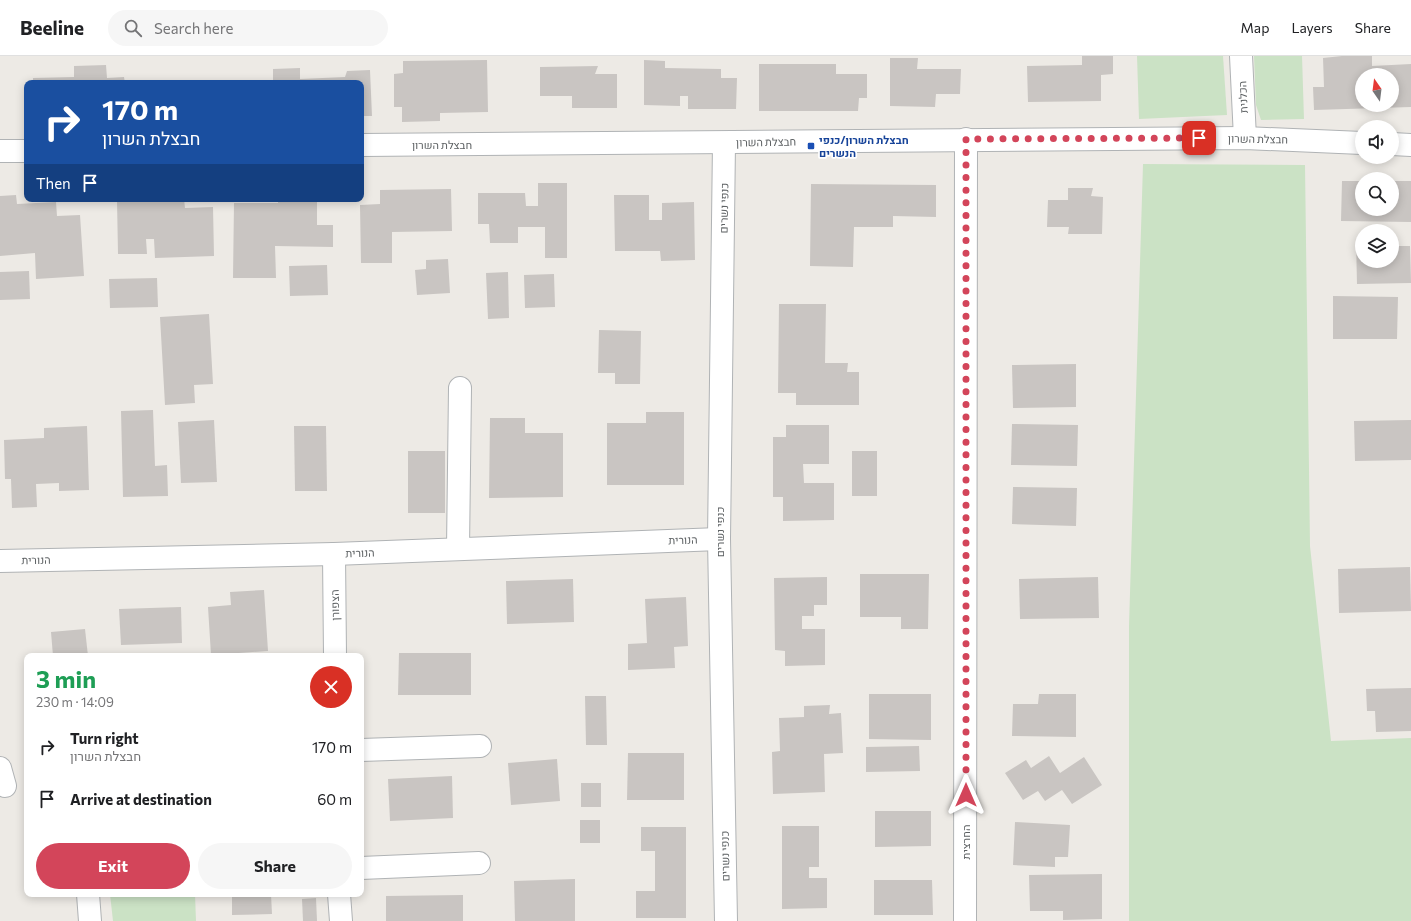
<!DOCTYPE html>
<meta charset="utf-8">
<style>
:root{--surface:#fff;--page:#f6f6f6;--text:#202124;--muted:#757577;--line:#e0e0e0;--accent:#d3455a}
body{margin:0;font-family:Commissioner,Heebo,sans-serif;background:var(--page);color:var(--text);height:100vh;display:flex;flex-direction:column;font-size:15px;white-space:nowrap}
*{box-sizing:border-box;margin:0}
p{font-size:13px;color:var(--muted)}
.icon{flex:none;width:22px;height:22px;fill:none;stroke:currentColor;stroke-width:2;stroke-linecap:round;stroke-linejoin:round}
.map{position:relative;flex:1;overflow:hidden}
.side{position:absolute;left:24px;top:597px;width:340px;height:244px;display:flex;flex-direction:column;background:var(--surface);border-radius:8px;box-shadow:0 2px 10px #0003}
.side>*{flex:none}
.hud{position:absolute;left:24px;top:24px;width:340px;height:122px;border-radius:8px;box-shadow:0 2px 10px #0003;background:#1a4fa0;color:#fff;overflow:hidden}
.needle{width:26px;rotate:346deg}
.tools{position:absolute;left:1355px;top:12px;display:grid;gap:8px}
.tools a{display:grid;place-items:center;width:44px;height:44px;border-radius:50%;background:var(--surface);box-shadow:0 2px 10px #0003;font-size:20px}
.pin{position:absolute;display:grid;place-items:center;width:34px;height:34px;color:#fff;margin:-17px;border-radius:8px;box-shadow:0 2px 6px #0006}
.me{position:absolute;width:44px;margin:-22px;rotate:0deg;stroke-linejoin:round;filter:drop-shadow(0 0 3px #0008)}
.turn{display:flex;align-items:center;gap:14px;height:84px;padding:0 12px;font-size:18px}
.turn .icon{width:52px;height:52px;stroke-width:2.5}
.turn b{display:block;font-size:28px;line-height:34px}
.then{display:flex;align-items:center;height:38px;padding:0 12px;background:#0003;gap:8px;font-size:15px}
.round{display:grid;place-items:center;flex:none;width:42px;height:42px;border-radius:21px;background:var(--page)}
.summary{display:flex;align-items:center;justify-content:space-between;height:68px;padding:0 12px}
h1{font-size:24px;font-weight:700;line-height:30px;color:#1e9e55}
.button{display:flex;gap:8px;margin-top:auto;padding:8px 12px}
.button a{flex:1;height:46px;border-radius:24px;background:var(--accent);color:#fff;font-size:16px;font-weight:700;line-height:46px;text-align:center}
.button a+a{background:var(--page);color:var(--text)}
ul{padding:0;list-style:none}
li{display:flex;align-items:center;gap:12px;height:52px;padding:0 12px}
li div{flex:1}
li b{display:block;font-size:15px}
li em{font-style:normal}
header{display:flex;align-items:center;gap:24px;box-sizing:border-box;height:56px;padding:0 20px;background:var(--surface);border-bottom:1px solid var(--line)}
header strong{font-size:19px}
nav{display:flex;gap:22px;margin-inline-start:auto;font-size:14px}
.search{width:280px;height:36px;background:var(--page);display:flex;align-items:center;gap:10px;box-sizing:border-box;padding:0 14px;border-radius:22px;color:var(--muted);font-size:15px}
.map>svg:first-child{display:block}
.green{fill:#cbe2c5}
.building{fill:#c9c5c2;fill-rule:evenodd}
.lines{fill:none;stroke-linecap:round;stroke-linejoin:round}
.minor-casing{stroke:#b0b3b5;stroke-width:24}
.minor{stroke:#fff;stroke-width:22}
.route{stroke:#d3455a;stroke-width:7;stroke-dasharray:0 12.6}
.transit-dot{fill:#1a4fb4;stroke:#fff;stroke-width:1.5}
.labels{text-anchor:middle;stroke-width:3.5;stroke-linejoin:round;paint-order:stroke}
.street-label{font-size:11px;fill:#5d6163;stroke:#fff}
.transit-label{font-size:11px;font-weight:bold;fill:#164399;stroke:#fff;text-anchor:start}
</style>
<header>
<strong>Beeline</strong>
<div class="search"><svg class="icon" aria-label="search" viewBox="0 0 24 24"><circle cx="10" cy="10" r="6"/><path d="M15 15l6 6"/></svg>Search here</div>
<nav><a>Map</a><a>Layers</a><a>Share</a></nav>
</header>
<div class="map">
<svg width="1411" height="865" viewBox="0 0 1411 865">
<rect width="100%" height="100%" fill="#edeae5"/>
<g class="green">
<path d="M1137,0H1223L1227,59L1139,63Z"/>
<path d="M1254,0H1302L1304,63L1261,64L1256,49Z"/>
<path d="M1143,108L1305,109L1310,490L1331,685L1411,682V865H1129V570Z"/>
<path d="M110,838H195L196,865H113Z"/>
</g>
<g class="building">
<path d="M1082,0H1113V18L1101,19V45L1028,46L1027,10L1082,9Z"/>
<path d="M1342,0H1372V10L1411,8V51L1314,54L1313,31H1324L1323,2ZM1362,19H1392V49H1362Z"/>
<path d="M890,2H918L917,13H961L960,38H936L935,51L890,50Z"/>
<path d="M487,4L488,56L440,57V65L402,66V51H394V18L403,17V5Z"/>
<path d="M644,4L665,5V12L721,13V22H737L736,53H688V40H680V50L644,49Z"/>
<path d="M759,8H836V18H867V42H859L858,55H759Z"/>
<path d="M106,9L107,22L124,21L125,27H33V22L74,21V10Z"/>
<path d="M598,10L595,18H617V52H572V40H540V11Z"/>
<path d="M300,12V23L345,21L347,15L370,14L372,60H361V27H273V13Z"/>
<rect x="175" y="25" width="78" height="2"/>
<path d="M1342,125H1362V153H1392V125H1411V166L1341,165Z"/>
<path d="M538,127H567V202H545V171H518V187H490L489,168H478V137H525L526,150H538Z"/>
<path d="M811,128L936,129V161L893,160V171H854L853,211L810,210Z"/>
<path d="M1068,132H1093L1091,140L1103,141L1102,178H1068L1069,171H1047L1048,144H1068Z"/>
<path d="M451,133L452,175L392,176V207H361L360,149L380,148V134Z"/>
<path d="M16,139L17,148L56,146L57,160L80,159L84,220L36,223L35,197L0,200V140Z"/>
<path d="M614,139H649V164H662V147L694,146L695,204L661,205L660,195H615Z"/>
<path d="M184,143L185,152L213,151L214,200L155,202L154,183H146L147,198H118L117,144Z"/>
<path d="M278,143H317V169H333V191L275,190L276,222H233L234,147H278Z"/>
<path d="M1356,184H1362V205H1392V190H1410L1411,227L1357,228Z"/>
<path d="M448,203L450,237L417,239L415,214L426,213V204Z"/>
<path d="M327,209L328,239L290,240L289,210Z"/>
<path d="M29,215L30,243L0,244V216Z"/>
<path d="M508,216L509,262L488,263L486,217Z"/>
<path d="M554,218L555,251L525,252L524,219Z"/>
<path d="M157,222L158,251L110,252L109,223Z"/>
<path d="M1333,240L1398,241L1397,283H1333Z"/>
<path d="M779,248H826L825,307H848L847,316H859V349H796V337H778Z"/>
<path d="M209,258L213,328L194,329L195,347L165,349L160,261Z"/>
<path d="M599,274L641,275L640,328H615V317H598Z"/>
<path d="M1076,308V351L1013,352L1012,309Z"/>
<path d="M153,354L155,410L167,409L168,440L123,441L121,355Z"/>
<path d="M646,356H684V429H607V367H646Z"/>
<path d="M490,362H525V377H563V441L489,442Z"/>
<path d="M214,364L217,426L181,427L178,366Z"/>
<path d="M1411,364V404L1355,405L1354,365Z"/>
<path d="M1012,368L1078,369L1077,410L1011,409Z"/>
<path d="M786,369H829V408H803L804,427H834V464L783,465V441H773V381H786Z"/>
<path d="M87,370L89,434L59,435V427L36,428L37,451L12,452L11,423H5L4,384L44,382V372Z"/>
<path d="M294,370H326L327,435H295Z"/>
<rect x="408" y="395" width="37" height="62"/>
<rect x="852" y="395" width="25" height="45"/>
<path d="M1013,431L1077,432L1076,470L1012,468Z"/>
<path d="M1410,511L1411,555L1339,557L1338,513Z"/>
<path d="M860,518H929L928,573H901V561H860Z"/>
<path d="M827,521V549H814V560H802V573H825V609L785,610V595L775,594L774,522Z"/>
<path d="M1098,521L1099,562L1020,563L1019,523Z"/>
<path d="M573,523L574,566L507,568L506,525Z"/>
<path d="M264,534L268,595L211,599L208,551L231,549L230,536Z"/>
<path d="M686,541L688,590L674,591L675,612L628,614V588L647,587L645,543Z"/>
<path d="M181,551L182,587L121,589L119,553Z"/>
<path d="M85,573L88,600H53L51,576Z"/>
<path d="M399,597H471V639H398Z"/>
<path d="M1411,632V675L1376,676L1375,655H1367L1366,633Z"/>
<path d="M869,638H931V684L869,683Z"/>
<path d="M1039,638H1076V681L1012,680L1013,648H1038Z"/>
<path d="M585,640H606L607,689H586Z"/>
<path d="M830,649L829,658L841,657L843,697L824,698L825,736L773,738L772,696L780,695L779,662L804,661V650Z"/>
<path d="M919,690L920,715L866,716V691Z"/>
<path d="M628,697H684V744H627Z"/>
<path d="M1049,700L1060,717L1084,701L1102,729L1072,748L1062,734L1045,745L1038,735L1023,744L1005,717L1026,704L1031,712Z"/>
<path d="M557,703L560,745L511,749L508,707Z"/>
<path d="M452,720L453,762L390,765L388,723Z"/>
<rect x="581" y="727" width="20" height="24"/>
<path d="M875,755H931V790L875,791Z"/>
<rect x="580" y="764" width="20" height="23"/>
<path d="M1015,766L1070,769L1068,801H1055V811L1013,809Z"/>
<path d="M782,770H819V811H809V822H827V852L782,853Z"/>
<path d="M641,771H686V862H636V835H655V795H641Z"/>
<path d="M1102,818V863L1063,864V855H1030L1029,819Z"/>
<path d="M575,823V865H515L514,825Z"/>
<path d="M874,824H932L933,859H874Z"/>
<path d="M232,838H271L272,858L232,859Z"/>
<path d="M463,839V865H386V840Z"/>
<path d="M316,842L317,865H303L302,843Z"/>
</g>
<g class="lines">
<defs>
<g id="minor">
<path d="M1241,0L1245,82"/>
<path d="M724,87L719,483L726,865"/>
<path d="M1392,88L1411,89"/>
<path d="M361,89L1245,82L1362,87"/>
<path d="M0,95H27"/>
<path d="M458,493L460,332"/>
<path d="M334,498L335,600"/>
<path d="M0,505L334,498L719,483"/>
<path d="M361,694L480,690"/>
<path d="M0,712L5,730"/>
<path d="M361,812L479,807"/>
<path d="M88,838L90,865"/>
<path d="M339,838L341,865"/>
<path d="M965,865L966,83"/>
</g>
</defs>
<use href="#minor" class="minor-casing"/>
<use href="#minor" class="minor"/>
</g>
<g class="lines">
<path class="route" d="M966,739V83L1199,82"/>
</g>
<rect class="transit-dot" x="807" y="86" width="8" height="8" rx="2"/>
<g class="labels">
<g class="street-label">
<text transform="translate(1243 41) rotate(-93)" y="4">הכלנית</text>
<text transform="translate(1258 83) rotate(1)" y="4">חבצלת השרון</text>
<text transform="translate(766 86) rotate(-1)" y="4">חבצלת השרון</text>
<text x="442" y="93">חבצלת השרון</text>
<text transform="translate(724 152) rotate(-89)" y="4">כנפי נשרים</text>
<text transform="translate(720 476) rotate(-90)" y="4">כנפי נשרים</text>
<text transform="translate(683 484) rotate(-2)" y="4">הנורית</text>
<text transform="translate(360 497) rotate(-2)" y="4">הנורית</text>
<text transform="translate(36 504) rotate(-1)" y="4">הנורית</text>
<text transform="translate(335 549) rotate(-91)" y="4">הצפורן</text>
<text transform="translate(966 786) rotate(-90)" y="4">החרצית</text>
<text transform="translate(725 800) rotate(-91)" y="4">כנפי נשרים</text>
</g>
<g class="transit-label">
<text x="819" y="88">חבצלת השרון/כנפי<tspan x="819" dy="13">הנשרים</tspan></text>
</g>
</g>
</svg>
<div class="tools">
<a><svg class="needle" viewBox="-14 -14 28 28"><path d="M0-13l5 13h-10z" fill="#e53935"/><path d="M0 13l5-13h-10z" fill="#757577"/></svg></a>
<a><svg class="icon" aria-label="sound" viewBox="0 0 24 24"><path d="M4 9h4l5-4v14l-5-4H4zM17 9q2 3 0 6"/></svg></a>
<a><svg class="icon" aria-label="search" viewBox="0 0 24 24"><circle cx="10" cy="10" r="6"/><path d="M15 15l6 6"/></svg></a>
<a><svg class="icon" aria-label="layers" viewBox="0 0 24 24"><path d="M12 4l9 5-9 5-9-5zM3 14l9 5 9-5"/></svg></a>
</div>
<div class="pin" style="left:1199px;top:82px;background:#d93025"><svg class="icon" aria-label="arrive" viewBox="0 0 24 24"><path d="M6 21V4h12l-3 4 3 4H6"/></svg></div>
<svg class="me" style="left:966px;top:739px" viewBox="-20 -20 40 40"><path d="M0-17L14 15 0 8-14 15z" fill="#d3455a" stroke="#fff" stroke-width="4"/></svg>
<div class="hud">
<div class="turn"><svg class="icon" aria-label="right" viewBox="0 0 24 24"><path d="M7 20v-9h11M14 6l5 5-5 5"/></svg><div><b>170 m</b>חבצלת השרון</div></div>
<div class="then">Then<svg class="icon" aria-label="arrive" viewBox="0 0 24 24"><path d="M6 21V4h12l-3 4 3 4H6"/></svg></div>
</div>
<section class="side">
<div class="summary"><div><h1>3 min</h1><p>230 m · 14:09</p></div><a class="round" style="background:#d93025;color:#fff"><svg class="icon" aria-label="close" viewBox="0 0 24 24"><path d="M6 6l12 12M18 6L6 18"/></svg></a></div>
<ul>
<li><svg class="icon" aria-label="right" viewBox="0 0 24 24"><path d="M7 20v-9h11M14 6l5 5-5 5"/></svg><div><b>Turn right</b><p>חבצלת השרון</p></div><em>170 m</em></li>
<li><svg class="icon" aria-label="arrive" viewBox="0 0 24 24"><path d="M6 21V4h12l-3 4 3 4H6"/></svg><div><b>Arrive at destination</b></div><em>60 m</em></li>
</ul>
<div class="button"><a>Exit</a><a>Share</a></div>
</section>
</div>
